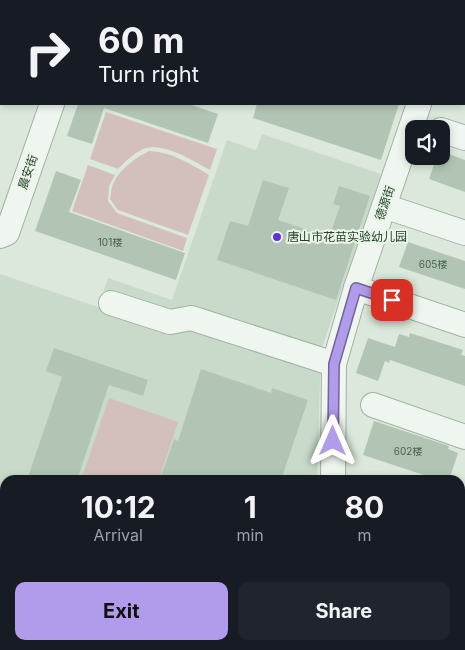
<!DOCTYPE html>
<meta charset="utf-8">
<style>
:root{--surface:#171b24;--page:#20242c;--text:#f1f3f6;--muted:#9ea1a6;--accent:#b19ceb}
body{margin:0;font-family:Inter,"Noto Sans SC",sans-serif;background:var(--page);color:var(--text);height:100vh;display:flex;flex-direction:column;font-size:19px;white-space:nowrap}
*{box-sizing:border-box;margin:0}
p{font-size:16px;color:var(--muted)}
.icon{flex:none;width:28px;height:28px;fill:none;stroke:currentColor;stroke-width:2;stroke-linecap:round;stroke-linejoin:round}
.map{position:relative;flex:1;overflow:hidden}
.panel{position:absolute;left:0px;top:475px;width:465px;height:175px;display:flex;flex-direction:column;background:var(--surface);border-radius:15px 15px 0 0;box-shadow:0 2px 8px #0003}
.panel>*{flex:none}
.guide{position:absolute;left:0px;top:0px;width:465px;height:105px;box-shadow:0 2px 8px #0003;background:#171b24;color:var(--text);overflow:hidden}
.controls{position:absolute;left:405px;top:120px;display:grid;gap:10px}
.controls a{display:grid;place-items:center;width:45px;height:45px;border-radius:10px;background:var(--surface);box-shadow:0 2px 8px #0003;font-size:25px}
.pin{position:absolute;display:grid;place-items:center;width:42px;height:42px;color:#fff;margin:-21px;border-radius:10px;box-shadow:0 2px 8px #0006}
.me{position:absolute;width:55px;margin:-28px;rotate:0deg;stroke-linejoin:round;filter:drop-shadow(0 0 4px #0008)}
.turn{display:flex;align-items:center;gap:18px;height:105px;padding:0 15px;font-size:22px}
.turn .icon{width:65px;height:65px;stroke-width:2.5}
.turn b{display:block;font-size:35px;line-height:42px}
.eta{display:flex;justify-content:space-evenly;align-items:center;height:85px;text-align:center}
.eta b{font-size:30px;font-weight:700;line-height:35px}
.action{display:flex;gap:10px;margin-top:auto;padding:10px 15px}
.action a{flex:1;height:58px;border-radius:10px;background:var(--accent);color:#111;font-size:20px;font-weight:700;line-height:58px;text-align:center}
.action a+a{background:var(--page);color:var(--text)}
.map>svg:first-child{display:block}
.built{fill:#c9daca}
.green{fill:#d3c0bc}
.building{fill:#b2c5b4}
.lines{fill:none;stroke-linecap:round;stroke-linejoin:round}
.minor-casing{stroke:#a1b2a2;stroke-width:26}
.minor{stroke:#eff6ef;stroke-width:24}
.route-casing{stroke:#736599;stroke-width:12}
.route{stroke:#b19ceb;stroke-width:9}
.poi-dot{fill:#6231dd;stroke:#ebf5eb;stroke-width:2}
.labels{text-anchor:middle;stroke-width:4;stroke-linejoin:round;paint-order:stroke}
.number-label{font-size:10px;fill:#48614a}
.street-label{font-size:12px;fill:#244026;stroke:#ebf5eb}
.poi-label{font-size:12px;fill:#244026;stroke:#ebf5eb;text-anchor:start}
</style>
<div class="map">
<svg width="465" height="650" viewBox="0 0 465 650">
<rect width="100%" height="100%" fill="#dce8dc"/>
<path class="built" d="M262,134L381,174L321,351L317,480H5V598L0,596V274L98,307L108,278L172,300L227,140L256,150Z"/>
<g class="green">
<path d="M106,112L217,149L210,170C194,161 162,141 143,149C133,154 126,161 118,169L90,159Z"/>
<path d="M149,151C172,152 189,163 209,175L188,235L118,210L110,199C111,195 111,190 112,187C117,171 135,158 149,151Z"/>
<path d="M88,165L115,175L109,186L108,201L117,213L187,238L183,251L72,211Z"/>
<path d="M109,398L178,422L159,480H81Z"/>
<path d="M0,509L5,510V595L0,593Z"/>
<path d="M152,645H272L270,650H167Z"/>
</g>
<g class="building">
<path d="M78,104H189L218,114L208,143L104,108L92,144L67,136Z"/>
<path d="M257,104H399L381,160L253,118Z"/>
<path d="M441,151L465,160V192L429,179L437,156H441Z"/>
<path d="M56,171L81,180L69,212L185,253L176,280L35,231Z"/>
<path d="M263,180L289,188L278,220L329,237L340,206L333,204L339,186L370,196L336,300L217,260L230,221L248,226Z"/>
<path d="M408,242L465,261V289L399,267Z"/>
<path d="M410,333L463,350L461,355L465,356V386L390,360L389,363L385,361L378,381L356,373L368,338L395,347L399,334L409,337Z"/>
<path d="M54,348L148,380L143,396L109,385L77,480H27L62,377L46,371Z"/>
<path d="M201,369L271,393L272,388L308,400L281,480H160L174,439L178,441Z"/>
<path d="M374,421L449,446L448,449L458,453L449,480H439L363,455Z"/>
</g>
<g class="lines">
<defs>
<g id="minor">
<path d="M77,1V0"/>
<path d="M453,1V0"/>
<path d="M441,130L465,138"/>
<path d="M384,206L465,233"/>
<path d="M0,236L7,233L52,104"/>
<path d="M356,288L465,325"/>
<path d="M111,303L170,322L191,318L334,364"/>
<path d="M373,405L465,437"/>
<path d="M333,480L334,364L356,288L419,104"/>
<path d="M460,543L465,545"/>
<path d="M460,619L465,621"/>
<path d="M307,650L309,645"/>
</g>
</defs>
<use href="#minor" class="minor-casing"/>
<use href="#minor" class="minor"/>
</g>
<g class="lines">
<defs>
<path id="route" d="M333,441L334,364L356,288L392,300"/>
</defs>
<use href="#route" class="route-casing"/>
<use href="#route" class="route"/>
</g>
<circle class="poi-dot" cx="277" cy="237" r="5"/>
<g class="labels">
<g class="number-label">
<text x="110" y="246">101楼</text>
<text x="433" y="268">605楼</text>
<text x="408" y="455">602楼</text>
</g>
<g class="street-label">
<text transform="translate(28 172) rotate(-71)" y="4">晨安街</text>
<text transform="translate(385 203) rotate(-71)" y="4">德源街</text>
</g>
<g class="poi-label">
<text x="287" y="241">唐山市花苗实验幼儿园</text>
</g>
</g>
</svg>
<div class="controls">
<a><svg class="icon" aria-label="sound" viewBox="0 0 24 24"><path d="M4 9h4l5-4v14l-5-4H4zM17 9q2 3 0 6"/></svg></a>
</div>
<div class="pin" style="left:392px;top:300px;background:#d93025"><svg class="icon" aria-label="arrive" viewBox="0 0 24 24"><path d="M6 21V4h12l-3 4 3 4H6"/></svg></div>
<svg class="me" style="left:333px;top:441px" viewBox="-20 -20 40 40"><path d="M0-17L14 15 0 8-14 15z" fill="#b19ceb" stroke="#fff" stroke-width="4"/></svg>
<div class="guide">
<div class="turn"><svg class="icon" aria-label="right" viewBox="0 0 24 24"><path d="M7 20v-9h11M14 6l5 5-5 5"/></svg><div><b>60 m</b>Turn right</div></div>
</div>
<section class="panel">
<div class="eta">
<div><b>10:12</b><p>Arrival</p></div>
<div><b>1</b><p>min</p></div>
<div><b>80</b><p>m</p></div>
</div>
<div class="action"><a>Exit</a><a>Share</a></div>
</section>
</div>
